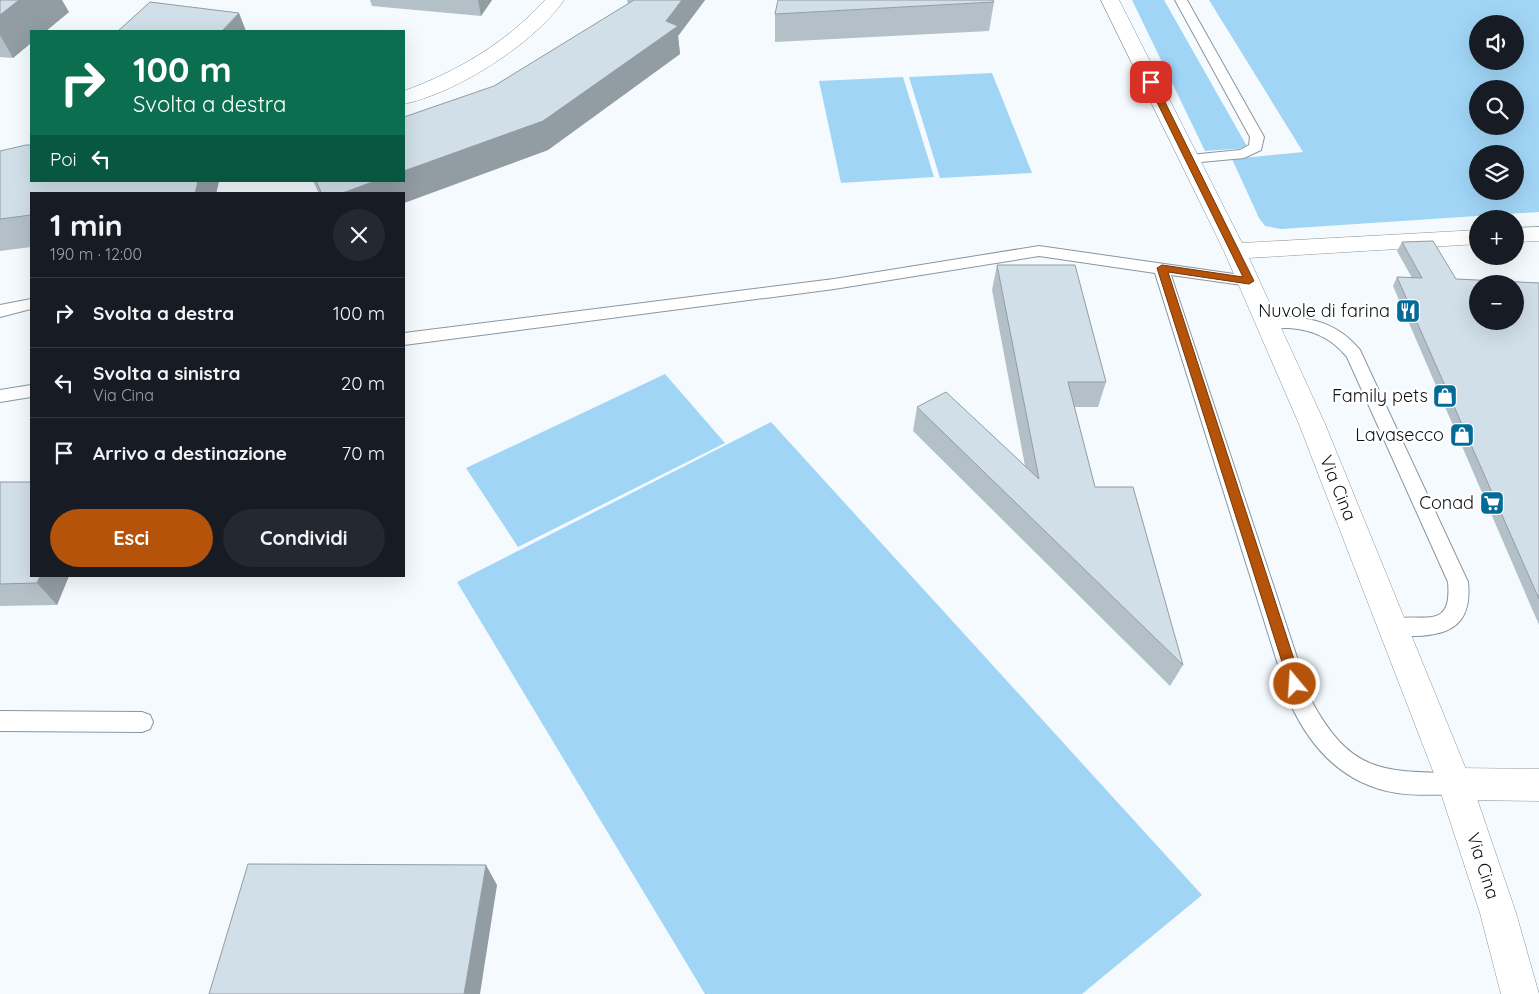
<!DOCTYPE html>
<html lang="it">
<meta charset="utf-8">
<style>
:root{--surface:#171b24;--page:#242831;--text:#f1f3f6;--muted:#9ea1a6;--line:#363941;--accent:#b45309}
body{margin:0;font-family:Quicksand,sans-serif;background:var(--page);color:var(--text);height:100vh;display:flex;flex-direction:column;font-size:19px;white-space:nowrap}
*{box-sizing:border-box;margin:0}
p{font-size:16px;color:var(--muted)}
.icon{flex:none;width:28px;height:28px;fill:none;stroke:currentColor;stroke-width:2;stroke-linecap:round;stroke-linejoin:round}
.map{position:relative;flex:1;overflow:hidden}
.panel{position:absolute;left:30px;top:192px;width:375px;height:385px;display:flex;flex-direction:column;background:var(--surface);border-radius:0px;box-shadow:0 5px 20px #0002}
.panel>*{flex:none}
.hud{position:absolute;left:30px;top:30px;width:375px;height:152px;border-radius:0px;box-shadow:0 5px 20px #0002;background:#0b6e4f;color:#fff;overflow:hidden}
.fabs{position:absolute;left:1469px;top:15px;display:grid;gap:10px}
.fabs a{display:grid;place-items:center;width:55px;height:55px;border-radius:50%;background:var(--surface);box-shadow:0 5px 20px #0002;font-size:25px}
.pin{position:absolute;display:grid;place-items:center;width:42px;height:42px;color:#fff;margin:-21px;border-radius:10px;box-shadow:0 2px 8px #0006}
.me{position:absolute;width:55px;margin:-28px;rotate:342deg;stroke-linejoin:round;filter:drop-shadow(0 0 4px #0008)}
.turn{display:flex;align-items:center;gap:18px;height:105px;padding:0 20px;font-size:22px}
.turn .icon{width:65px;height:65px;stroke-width:2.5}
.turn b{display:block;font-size:35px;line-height:42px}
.then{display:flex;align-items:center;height:48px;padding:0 20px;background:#0003;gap:10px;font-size:19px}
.round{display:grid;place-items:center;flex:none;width:52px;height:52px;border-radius:26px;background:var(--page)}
.headline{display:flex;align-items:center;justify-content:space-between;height:85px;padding:0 20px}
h1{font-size:30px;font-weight:700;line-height:38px}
.primary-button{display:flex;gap:10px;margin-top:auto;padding:10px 20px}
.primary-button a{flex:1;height:58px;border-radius:30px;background:var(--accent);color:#fff;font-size:20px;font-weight:700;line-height:58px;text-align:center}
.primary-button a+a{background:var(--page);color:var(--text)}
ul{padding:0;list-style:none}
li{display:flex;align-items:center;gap:15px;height:70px;padding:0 20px;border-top:1px solid var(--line)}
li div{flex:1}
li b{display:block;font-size:19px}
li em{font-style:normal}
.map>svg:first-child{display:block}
.green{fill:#a1d5f6;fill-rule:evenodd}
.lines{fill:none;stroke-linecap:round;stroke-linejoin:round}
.service-casing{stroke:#89969f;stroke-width:2}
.minor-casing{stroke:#89969f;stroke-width:1}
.tertiary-casing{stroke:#89969f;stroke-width:1}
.service{fill:#fff;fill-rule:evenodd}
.minor{fill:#fff;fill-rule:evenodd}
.tertiary{fill:#fff;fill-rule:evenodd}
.wall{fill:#b4c0c8}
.shaded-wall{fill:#929ca3}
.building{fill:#d1dfe9;stroke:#929ca3;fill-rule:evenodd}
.route{fill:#b45309;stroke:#753606}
.labels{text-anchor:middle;stroke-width:5;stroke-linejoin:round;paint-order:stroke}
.poi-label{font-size:18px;fill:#0d1215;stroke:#fff;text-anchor:end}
.street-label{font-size:18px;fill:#0d1215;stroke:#fff}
</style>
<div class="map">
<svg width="1539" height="994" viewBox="0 0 1539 994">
<rect width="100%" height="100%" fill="#f5fafe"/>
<g class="green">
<path d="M1132,0H1164L1248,148L1205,151Z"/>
<path d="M1209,0H1539V212L1281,229L1265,226L1259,218L1232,159L1303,152ZM1478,24H1515V61H1478ZM1478,89H1515V126H1478ZM1478,154H1515V191H1478Z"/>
<path d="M992,73L1032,173L940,178L909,77Z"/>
<path d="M903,77L934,177L841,183L819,81Z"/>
<path d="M665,374L725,443L518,547L466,468Z"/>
<path d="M771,422L1202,895L1082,994H705L457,582Z"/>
</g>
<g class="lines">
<defs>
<g id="service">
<path d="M1175,0H1187L1264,137L1261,150L1244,158L1190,163L1185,162L1183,159L1185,156L1190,155L1240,150L1249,145L1250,137Z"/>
<path d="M1039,246L1255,277L1257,281L1255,285L1249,286L1171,275L1311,700C1350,772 1381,772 1455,773L1463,776L1466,784L1463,792L1455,795C1436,794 1416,796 1397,793C1345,785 1311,749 1290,703L1155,273L1039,256L834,289L404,345V333L834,279Z"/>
<path d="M31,299V309L0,317V305Z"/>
<path d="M1268,316C1306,317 1334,319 1360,350L1468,582C1472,621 1454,635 1416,636C1406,636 1396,637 1386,633L1383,627L1386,621C1417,609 1453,636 1448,582L1347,357C1331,338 1314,330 1289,328C1280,328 1271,329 1262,326L1260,322L1262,318Z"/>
<path d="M31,385V397L0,402V390Z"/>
<path d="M0,711L142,712L150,715L153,722L150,729L142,732L0,731Z"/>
</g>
<g id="minor">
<path d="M545,0H564C534,44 456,93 404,104V91C458,71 506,43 545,0Z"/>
<path d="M1455,768L1539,769V801L1455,800L1443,795L1438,784L1443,773Z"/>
</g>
<g id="tertiary">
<path d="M1101,0H1119L1242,243L1478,230V244L1249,258L1325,424L1472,784L1516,913L1539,994H1501L1480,913L1438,784L1299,424L1224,251Z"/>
<path d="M1539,227V241L1515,242V228Z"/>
</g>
</defs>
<use href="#service" class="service-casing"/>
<use href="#minor" class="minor-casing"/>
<use href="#tertiary" class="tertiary-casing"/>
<use href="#service" class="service"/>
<use href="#minor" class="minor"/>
<use href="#tertiary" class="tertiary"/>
</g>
<g class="wall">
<path d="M0,0L69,12L46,31H31V43L13,58L0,57Z"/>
<path d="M370,0H492L481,16L372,6Z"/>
<path d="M627,0H705L678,36L680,54L548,150L404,203V194H319L313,181H404L494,86L628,4Z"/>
<path d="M994,2L989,31L775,42V14Z"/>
<path d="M0,151L31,181H219L216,194H31V247L0,251Z"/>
<path d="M1402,242L1456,279L1539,283V625L1393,286L1397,277L1412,278L1397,251Z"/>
<path d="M997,265L1106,382L1098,407H1074L1095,487L1183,665L1170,686L913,431L917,407L1025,466L992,290Z"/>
<path d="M0,482L31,576H69L57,605L0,606Z"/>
</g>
<g class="shaded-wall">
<path d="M19,0H62L69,12L46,31H31V43L13,58L0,35V15Z"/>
<path d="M478,0H492L481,16Z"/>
<path d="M682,0H705L678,36L680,54L548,150L404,203V194H340L375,181H404V171L666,21Z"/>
<path d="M239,13L246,31H222Z"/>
<path d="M198,181H219L216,194H195Z"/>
<path d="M40,576H69L57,605L37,583Z"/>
<path d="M486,865L497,885L480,994H464Z"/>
</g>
<g class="building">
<path d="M0,0H19L0,15Z"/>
<path d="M634,0H682L666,21L678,26L543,121L404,171V117L494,86Z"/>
<path d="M778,0H993L994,2L775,14Z"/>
<path d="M150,2L239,13L222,31H118Z"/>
<path d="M26,145H31V181H198L195,194H31V215L0,219V151Z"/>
<path d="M316,181H375L340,194H322Z"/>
<path d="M1433,241L1456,279L1539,283V599L1397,277L1422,278L1402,242ZM1478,284H1515V321H1478Z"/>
<path d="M997,265H1075L1106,382H1068L1095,487H1133L1183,665L917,407L946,392L1039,479Z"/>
<path d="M0,482H31V576H40L37,583L0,584Z"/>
<path d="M248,864L486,865L464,994H209Z"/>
</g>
<path class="route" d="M1151,79L1155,82L1254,281L1249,284L1168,272L1302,684L1300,688L1295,690L1291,688L1289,684L1157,268L1162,265L1243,277L1147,82Z"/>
<defs>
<symbol id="restaurant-square" viewBox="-11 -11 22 22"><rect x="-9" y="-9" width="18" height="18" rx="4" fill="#036b98" stroke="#fff"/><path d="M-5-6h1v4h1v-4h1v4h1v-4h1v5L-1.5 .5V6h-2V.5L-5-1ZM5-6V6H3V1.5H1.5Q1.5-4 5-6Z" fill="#fff"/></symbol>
<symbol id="shop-square" viewBox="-11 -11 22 22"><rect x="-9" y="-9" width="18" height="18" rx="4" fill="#036b98" stroke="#fff"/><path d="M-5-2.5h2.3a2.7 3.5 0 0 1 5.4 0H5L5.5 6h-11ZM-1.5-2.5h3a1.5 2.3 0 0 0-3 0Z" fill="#fff"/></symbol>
<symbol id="supermarket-square" viewBox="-11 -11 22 22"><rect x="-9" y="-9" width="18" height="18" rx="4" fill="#036b98" stroke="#fff"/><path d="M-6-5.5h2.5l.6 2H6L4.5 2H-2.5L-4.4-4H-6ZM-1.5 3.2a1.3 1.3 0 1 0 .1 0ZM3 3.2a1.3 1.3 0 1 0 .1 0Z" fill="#fff"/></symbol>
</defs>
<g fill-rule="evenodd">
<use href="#restaurant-square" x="1394" y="297" width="28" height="28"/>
<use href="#shop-square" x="1431" y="382" width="28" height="28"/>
<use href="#shop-square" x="1448" y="421" width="28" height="28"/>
<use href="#supermarket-square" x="1478" y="489" width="28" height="28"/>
</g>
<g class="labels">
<g class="poi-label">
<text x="1390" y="317">Nuvole di farina</text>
<text x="1428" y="402">Family pets</text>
<text x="1444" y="441">Lavasecco</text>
<text x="1474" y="509">Conad</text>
</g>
<g class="street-label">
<text transform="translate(1338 488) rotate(68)" y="6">Via Cina</text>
<text transform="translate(1483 866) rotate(72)" y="6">Via Cina</text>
</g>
</g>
</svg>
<div class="fabs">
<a><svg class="icon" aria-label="sound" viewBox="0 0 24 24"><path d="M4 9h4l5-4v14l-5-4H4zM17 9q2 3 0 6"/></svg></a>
<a><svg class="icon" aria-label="search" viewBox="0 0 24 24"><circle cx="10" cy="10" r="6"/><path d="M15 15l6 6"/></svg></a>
<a><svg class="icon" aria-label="layers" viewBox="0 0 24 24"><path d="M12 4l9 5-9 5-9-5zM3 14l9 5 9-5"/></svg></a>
<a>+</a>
<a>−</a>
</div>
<div class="pin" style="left:1151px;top:82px;background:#d93025"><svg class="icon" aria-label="arrive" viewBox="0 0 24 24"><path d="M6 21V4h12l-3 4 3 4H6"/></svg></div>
<svg class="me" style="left:1295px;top:684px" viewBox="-20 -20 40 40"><circle r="17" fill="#b45309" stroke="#fff" stroke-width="3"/><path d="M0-11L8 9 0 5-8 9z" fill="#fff"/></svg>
<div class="hud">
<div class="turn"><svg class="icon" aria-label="right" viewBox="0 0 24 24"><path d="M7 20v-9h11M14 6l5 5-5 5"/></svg><div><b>100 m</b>Svolta a destra</div></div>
<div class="then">Poi<svg class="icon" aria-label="left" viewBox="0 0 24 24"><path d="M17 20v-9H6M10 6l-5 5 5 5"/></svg></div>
</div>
<section class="panel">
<div class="headline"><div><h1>1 min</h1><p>190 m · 12:00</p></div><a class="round"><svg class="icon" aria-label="close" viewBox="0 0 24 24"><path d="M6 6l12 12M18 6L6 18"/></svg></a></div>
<ul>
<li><svg class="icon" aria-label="right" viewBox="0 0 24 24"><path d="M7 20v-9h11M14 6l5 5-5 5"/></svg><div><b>Svolta a destra</b></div><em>100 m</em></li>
<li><svg class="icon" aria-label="left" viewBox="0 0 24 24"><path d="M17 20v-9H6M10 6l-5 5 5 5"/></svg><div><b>Svolta a sinistra</b><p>Via Cina</p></div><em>20 m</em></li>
<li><svg class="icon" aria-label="arrive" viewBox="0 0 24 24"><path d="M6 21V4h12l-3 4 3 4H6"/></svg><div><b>Arrivo a destinazione</b></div><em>70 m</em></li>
</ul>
<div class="primary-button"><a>Esci</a><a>Condividi</a></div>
</section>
</div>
